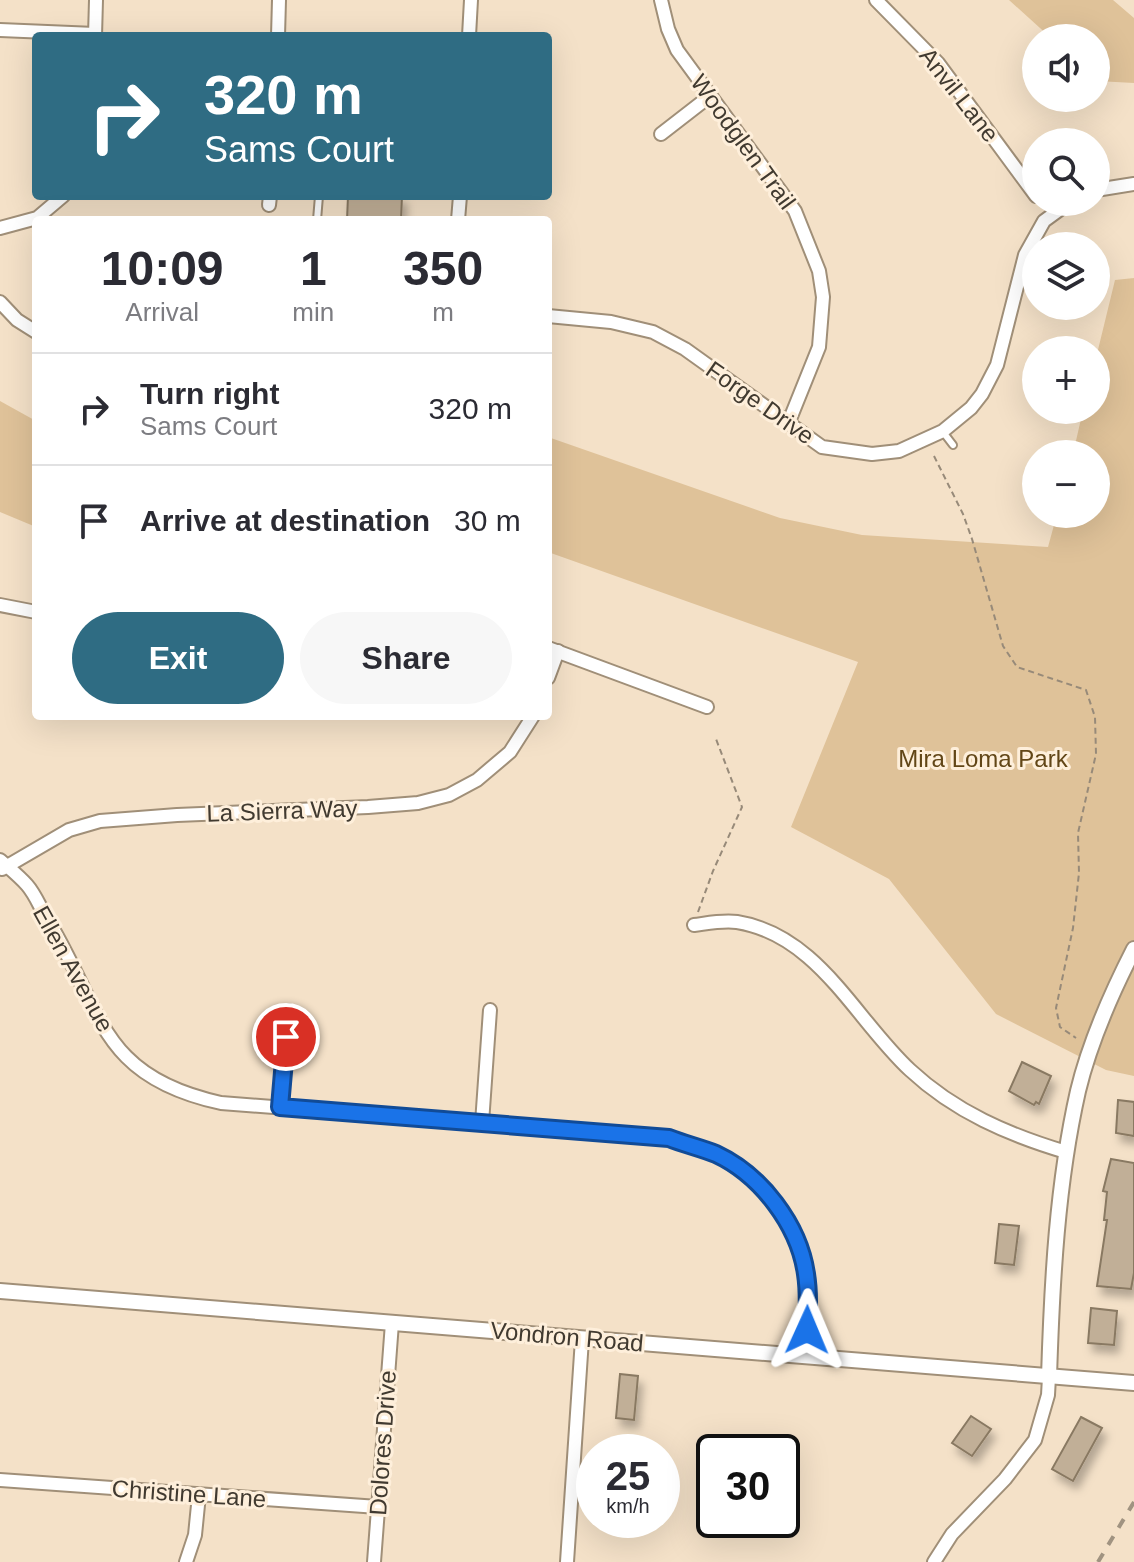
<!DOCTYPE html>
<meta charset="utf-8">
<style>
:root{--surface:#fff;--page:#f7f7f7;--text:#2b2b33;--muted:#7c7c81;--line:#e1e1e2;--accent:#2f6c83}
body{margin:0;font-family:Arial,sans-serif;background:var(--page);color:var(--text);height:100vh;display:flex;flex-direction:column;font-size:30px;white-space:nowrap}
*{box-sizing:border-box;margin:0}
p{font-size:26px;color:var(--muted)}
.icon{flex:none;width:44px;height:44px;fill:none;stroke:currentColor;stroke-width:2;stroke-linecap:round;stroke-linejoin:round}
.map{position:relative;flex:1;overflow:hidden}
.panel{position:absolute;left:32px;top:216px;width:520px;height:504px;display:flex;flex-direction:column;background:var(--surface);border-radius:8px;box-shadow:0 8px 32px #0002}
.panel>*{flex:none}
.hud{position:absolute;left:32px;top:32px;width:520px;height:168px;border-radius:8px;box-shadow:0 8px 32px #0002;background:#2f6c83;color:#fff;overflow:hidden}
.tools{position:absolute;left:1022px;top:24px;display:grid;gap:16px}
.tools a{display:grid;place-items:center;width:88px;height:88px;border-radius:50%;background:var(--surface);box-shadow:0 8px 32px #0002;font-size:40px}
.speed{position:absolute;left:576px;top:1434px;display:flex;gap:16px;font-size:40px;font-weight:700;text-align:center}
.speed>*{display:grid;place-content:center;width:104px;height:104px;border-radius:50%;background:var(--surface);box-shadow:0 8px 32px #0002;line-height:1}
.speed small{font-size:20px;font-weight:400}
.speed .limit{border:4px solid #111;border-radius:12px;background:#fff;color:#111}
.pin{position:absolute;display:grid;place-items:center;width:68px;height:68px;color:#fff;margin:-34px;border:4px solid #fff;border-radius:50%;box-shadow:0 2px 8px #0007}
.me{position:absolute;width:88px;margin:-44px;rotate:1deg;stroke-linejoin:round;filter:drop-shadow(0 0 6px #0008)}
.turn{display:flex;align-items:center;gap:28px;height:168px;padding:0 40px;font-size:36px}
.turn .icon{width:104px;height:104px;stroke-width:2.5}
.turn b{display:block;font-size:56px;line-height:68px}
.eta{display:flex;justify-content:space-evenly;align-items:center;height:136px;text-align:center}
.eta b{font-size:48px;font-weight:600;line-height:56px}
.cta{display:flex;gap:16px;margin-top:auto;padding:16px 40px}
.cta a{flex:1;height:92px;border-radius:48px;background:var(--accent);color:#fff;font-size:32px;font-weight:600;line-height:92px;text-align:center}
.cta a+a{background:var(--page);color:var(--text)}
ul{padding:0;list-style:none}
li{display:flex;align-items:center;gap:24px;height:112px;padding:0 40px;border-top:2px solid var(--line)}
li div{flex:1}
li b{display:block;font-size:30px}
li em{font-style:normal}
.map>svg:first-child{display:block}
.green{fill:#dfc299}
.building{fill:#c1af97;stroke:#897962;stroke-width:2;filter:url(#shadow)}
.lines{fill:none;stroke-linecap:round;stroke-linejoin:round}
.service-casing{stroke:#a08f78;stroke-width:10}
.minor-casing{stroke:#a08f78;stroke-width:16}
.tertiary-casing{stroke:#a08f78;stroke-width:18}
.path{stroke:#978a79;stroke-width:2;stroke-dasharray:6 4;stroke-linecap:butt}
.service{stroke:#fff;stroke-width:6}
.minor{stroke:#fff;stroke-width:12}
.tertiary{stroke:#fff;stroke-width:14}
.rail{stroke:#a09381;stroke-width:4;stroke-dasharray:10 10;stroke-linecap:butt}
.route-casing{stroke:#114b97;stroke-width:20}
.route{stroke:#1a73e8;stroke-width:14}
.labels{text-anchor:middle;stroke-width:6;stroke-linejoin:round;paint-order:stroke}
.street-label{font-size:24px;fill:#413a30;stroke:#feefdb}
.park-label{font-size:24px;fill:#624617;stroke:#feefdb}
</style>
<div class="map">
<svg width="1134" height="1562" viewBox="0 0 1134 1562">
<defs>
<filter id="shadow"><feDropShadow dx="4.5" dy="8" stdDeviation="4" flood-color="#0004"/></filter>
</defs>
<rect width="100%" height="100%" fill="#f4e1c8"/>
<g class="green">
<path d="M1009,0H1113L1134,18V83L1097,81L1096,38H1051Z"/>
<path d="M1134,278V1076L1106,1070L996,1014L889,879L791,827L858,662L548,552V437L780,518L862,535L1048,547L1057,514H1096V454H1073L1083,410H1096V358L1115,280Z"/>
<path d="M0,401L36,421V527L0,512Z"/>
</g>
<g class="building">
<path d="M348,196H402L401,220H347Z"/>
<path d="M1022,1062L1051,1076L1039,1104L1036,1102L1034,1105L1009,1091Z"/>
<path d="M1118,1100L1134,1102V1136L1116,1133Z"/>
<path d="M1111,1159L1134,1163V1273L1131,1289L1097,1286L1107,1220H1104L1107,1192L1103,1191Z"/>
<path d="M999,1224L1019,1226L1014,1265L995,1263Z"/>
<path d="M1091,1308L1117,1311L1114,1345L1088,1343Z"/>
<path d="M620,1374L638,1376L634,1420L616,1418Z"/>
<path d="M971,1416L991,1429L972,1456L952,1443Z"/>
<path d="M1081,1417L1102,1428L1073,1481L1052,1469Z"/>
</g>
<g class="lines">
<defs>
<g id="service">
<path d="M317,220L319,196"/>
<path d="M943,432L953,445"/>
</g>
<g id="minor">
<path d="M661,0L668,29L677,50L795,211L819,271L823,297L819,347L788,424"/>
<path d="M876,0L938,63L1036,196"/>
<path d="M0,30L95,34"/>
<path d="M95,36L96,0"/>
<path d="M278,36L279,0"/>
<path d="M469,36L471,0"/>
<path d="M661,134L710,96"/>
<path d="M1096,190L1134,184"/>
<path d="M269,205L270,196"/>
<path d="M458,220L460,196"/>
<path d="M0,228L37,218L63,196"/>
<path d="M0,302L17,320L36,332"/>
<path d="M548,316L611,322L653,332L685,349L822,447L872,454L899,451L943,431L971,408L982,394L997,365L1025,255L1044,221L1070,202"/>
<path d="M0,605L36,612"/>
<path d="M548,648L707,707"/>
<path d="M548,678L558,651"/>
<path d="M0,860C9,868 19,876 27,885C35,894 40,907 46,917C103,1009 97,1076 221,1103L669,1138C685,1144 702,1148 716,1155C762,1176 800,1226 806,1276C810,1302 807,1330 806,1357"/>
<path d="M2,869L69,830L100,821L177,815L368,807L418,803L449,795L477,780L510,752L533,716"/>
<path d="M694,925C709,923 723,920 737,922C818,935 855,1019 910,1070C955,1112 1009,1135 1066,1152"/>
<path d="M280,1107L288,1011"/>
<path d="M482,1123L490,1010"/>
<path d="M0,1480L378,1507"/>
<path d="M186,1562L195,1535L199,1495"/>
<path d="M374,1562L392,1323"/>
<path d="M567,1562L582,1339"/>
<path d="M934,1562L952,1534L1005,1479L1035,1440L1048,1395L1049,1377"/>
</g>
<g id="tertiary">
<path d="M0,1291L1134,1383"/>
<path d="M1049,1377C1052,1281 1057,1184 1078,1091C1090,1041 1111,994 1134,949"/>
</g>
</defs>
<use href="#service" class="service-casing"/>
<use href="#minor" class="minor-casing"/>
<use href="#tertiary" class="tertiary-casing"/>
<g class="path">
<path d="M934,456L963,514L972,539L1003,646L1017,667L1086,690L1095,717L1096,754L1078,833L1079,873L1073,928L1056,1008L1060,1027L1076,1038"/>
<path d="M698,912L713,871L742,807L716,739"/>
</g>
<use href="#service" class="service"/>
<use href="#minor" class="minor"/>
<use href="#tertiary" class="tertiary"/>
<path class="rail" d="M1098,1562L1134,1502"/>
</g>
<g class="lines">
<defs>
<path id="route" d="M286,1037L280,1107L669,1138C684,1144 701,1148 716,1154C761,1175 799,1225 806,1274C809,1293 808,1311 807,1330"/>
</defs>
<use href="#route" class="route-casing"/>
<use href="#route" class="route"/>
</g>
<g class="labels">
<g class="street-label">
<text transform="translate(959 95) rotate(52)" y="8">Anvil Lane</text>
<text transform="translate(743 142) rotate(54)" y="8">Woodglen Trail</text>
<text transform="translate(760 403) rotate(35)" y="8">Forge Drive</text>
<text transform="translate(282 811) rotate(-2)" y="8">La Sierra Way</text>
<text transform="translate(73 969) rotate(61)" y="8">Ellen Avenue</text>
<text transform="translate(567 1337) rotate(5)" y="8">Vondron Road</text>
<text transform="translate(383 1443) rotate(-86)" y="8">Dolores Drive</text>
<text transform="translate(189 1494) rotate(4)" y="8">Christine Lane</text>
</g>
<g class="park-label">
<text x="983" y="767">Mira Loma Park</text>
</g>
</g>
</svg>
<div class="tools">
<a><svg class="icon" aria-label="sound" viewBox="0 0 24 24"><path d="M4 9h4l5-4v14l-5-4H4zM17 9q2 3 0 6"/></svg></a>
<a><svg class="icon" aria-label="search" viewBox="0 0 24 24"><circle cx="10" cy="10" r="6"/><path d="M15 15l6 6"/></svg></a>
<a><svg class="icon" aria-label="layers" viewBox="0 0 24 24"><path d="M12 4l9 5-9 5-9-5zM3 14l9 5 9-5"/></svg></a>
<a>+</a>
<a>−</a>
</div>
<div class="speed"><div>25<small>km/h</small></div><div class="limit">30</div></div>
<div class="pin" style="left:286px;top:1037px;background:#d93025"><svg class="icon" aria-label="arrive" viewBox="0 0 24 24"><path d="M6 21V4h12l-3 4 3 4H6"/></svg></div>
<svg class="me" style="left:807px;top:1330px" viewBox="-20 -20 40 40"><path d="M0-17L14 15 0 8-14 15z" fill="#1a73e8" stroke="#fff" stroke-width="4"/></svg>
<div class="hud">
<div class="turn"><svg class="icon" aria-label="right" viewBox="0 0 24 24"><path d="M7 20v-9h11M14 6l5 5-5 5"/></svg><div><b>320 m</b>Sams Court</div></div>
</div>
<section class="panel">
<div class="eta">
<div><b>10:09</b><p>Arrival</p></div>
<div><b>1</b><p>min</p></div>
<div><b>350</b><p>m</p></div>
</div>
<ul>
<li><svg class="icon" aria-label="right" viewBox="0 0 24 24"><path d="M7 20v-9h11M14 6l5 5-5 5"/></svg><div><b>Turn right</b><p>Sams Court</p></div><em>320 m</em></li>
<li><svg class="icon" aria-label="arrive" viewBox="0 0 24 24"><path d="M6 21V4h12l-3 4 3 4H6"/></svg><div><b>Arrive at destination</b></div><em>30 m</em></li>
</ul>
<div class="cta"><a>Exit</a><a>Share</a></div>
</section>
</div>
